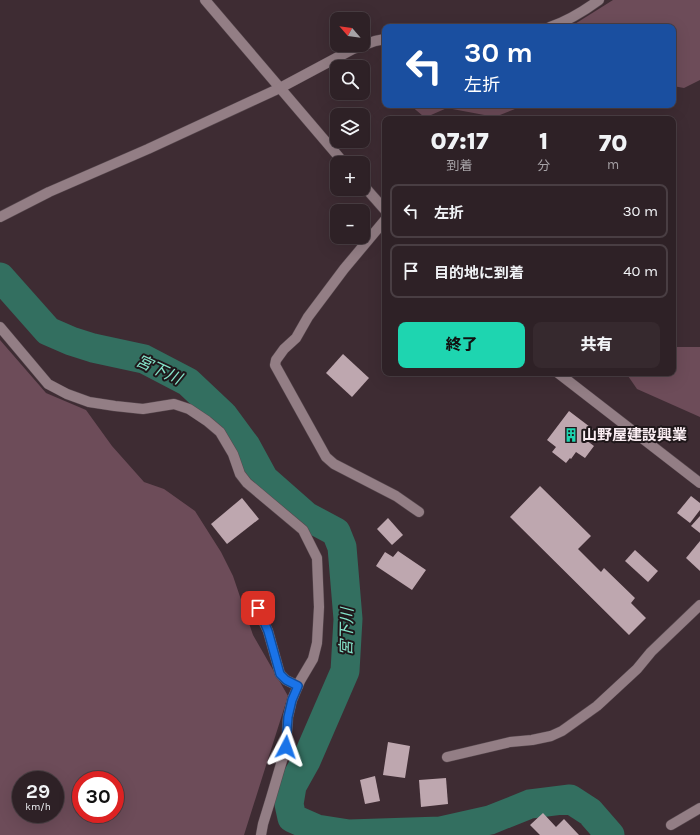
<!DOCTYPE html>
<html lang="ja">
<meta charset="utf-8">
<style>
:root{--surface:#2e2126;--page:#36292e;--text:#f1f3f6;--muted:#a7a3a7;--line:#493e43;--accent:#1ed5b0}
body{margin:0;font-family:Karla,"Noto Sans JP",sans-serif;background:var(--page);color:var(--text);height:100vh;display:flex;flex-direction:column;font-size:15px;white-space:nowrap}
*{box-sizing:border-box;margin:0}
p{font-size:13px;color:var(--muted)}
.icon{flex:none;width:22px;height:22px;fill:none;stroke:currentColor;stroke-width:2;stroke-linecap:round;stroke-linejoin:round}
.map{position:relative;flex:1;overflow:hidden}
.sheet{position:absolute;left:382px;top:116px;width:294px;height:260px;display:flex;flex-direction:column;background:var(--surface);border-radius:8px;box-shadow:0 4px 16px #0002,0 0 0 1px var(--line)}
.sheet>*{flex:none}
.guide{position:absolute;left:382px;top:24px;width:294px;height:84px;border-radius:8px;box-shadow:0 4px 16px #0002,0 0 0 1px var(--line);background:#1a4fa0;color:#fff;overflow:hidden}
.needle{width:26px;rotate:298deg}
.fabs{position:absolute;left:330px;top:12px;display:grid;gap:8px}
.fabs a{display:grid;place-items:center;width:40px;height:40px;border-radius:8px;background:var(--surface);box-shadow:0 4px 16px #0002,0 0 0 1px var(--line);font-size:20px}
.speed{position:absolute;left:12px;top:771px;display:flex;gap:8px;font-size:20px;font-weight:700;text-align:center}
.speed>*{display:grid;place-content:center;width:52px;height:52px;border-radius:50%;background:var(--surface);box-shadow:0 4px 16px #0002,0 0 0 1px var(--line);line-height:1}
.speed small{font-size:10px;font-weight:400}
.speed .limit{border:6px solid #d22;background:#fff;color:#111}
.pin{position:absolute;display:grid;place-items:center;width:34px;height:34px;color:#fff;margin:-17px;border-radius:8px;box-shadow:0 2px 6px #0006}
.me{position:absolute;width:44px;margin:-22px;rotate:4deg;stroke-linejoin:round;filter:drop-shadow(0 0 3px #0008)}
.turn{display:flex;align-items:center;gap:14px;height:84px;padding:0 16px;font-size:18px}
.turn .icon{width:52px;height:52px;stroke-width:2.5}
.turn b{display:block;font-size:28px;line-height:34px}
.eta{display:flex;justify-content:space-evenly;align-items:center;height:68px;text-align:center}
.eta b{font-size:24px;font-weight:800;line-height:28px}
.action{display:flex;gap:8px;margin-top:auto;padding:8px 16px}
.action a{flex:1;height:46px;border-radius:8px;background:var(--accent);color:#111;font-size:16px;font-weight:800;line-height:46px;text-align:center}
.action a+a{background:var(--page);color:var(--text)}
ul{padding:0;list-style:none}
li{display:flex;align-items:center;gap:12px;height:54px;margin:0 8px 6px;padding:0 8px;border:2px solid var(--line);border-radius:8px}
li div{flex:1}
li b{display:block;font-size:15px}
li em{font-style:normal}
.map>svg:first-child{display:block}
.green{fill:#6d4c59;fill-rule:evenodd}
.lines{fill:none;stroke-linecap:round;stroke-linejoin:round}
.river{stroke:#336f60;stroke-width:29}
.building{fill:#bea7af}
.minor-casing{stroke:#57484e;stroke-width:11}
.tertiary-casing{stroke:#57484e;stroke-width:11}
.minor{stroke:#937e85;stroke-width:10}
.tertiary{stroke:#937e85;stroke-width:10}
.route-casing{stroke:#114b97;stroke-width:10}
.route{stroke:#1a73e8;stroke-width:7}
.labels{text-anchor:middle;stroke-width:4;stroke-linejoin:round;paint-order:stroke}
.poi-label{font-size:15px;font-weight:bold;fill:#faedf2;stroke:#1f171a;text-anchor:start}
.water-label{font-size:16px;font-style:italic;fill:#86e5cb;stroke:#1f171a}
</style>
<div class="map">
<svg width="700" height="835" viewBox="0 0 700 835">
<rect width="100%" height="100%" fill="#3e2c33"/>
<g class="green">
<path d="M613,0H700V80L684,88L673,86V27H570Z"/>
<path d="M410,105H525L495,117L447,108L431,115L423,116Z"/>
<path d="M0,340L46,393L86,410L112,446L144,482L164,489L195,511L221,552L233,576L253,635L288,696L244,835H0ZM21,780H55V814H21ZM81,780H115V814H81Z"/>
<path d="M673,347H700V417L637,389L626,373H673Z"/>
</g>
<g class="lines">
<path class="river" d="M0,277L48,331L71,341L93,348L144,359L188,382L223,415L246,446L264,479L306,516L336,532L342,547L348,619L345,671L306,761L292,786L289,804L292,818L317,829L349,834L441,831L490,820L530,804L570,799L590,812L610,835"/>
</g>
<g class="building">
<path d="M343,354L369,378L352,397L326,373Z"/>
<path d="M569,411L594,430L586,440L594,446L585,458L576,452L571,459L570,458L566,463L552,452L556,447L547,440Z"/>
<path d="M540,486L591,536L578,549L601,572L604,568L635,598L631,603L646,618L629,635L510,517Z"/>
<path d="M691,496L700,503V510L690,523L677,513Z"/>
<path d="M242,498L259,519L227,544L211,524Z"/>
<path d="M700,516V533L691,526Z"/>
<path d="M388,518L403,535L392,545L377,529Z"/>
<path d="M700,541V571L686,558Z"/>
<path d="M635,550L658,571L648,582L625,561Z"/>
<path d="M398,551L426,570L412,590L376,566L385,552L393,557Z"/>
<path d="M388,742L410,746L405,778L383,775Z"/>
<path d="M375,776L380,801L365,804L360,780Z"/>
<path d="M446,778L448,804L421,807L419,780Z"/>
<path d="M543,813L556,827L564,819L579,835H540L530,825Z"/>
</g>
<g class="lines">
<defs>
<g id="minor">
<path d="M385,220L344,269L308,317L296,338L284,349L276,360L275,365L326,457L334,464L396,496L419,512"/>
<path d="M0,327L48,384L67,394L89,402L115,406L143,409L174,404L189,409L207,421L220,432L233,454L240,474L247,483L303,530L317,558L319,607L317,643L313,659L300,681L292,700L288,717L286,747L271,798L263,824L261,835"/>
<path d="M257,608L268,631L280,674L286,680L298,686"/>
<path d="M447,757L510,742L532,740L551,736L562,731L597,706L637,669L651,652L700,605"/>
<path d="M671,825L700,808"/>
</g>
<g id="tertiary">
<path d="M205,0L344,163"/>
<path d="M550,27C568,21 584,11 599,0"/>
<path d="M363,185L385,210"/>
<path d="M0,217L49,192L148,149L280,88L353,49L375,41L385,39"/>
<path d="M558,373L700,483"/>
</g>
</defs>
<use href="#minor" class="minor-casing"/>
<use href="#tertiary" class="tertiary-casing"/>
<use href="#minor" class="minor"/>
<use href="#tertiary" class="tertiary"/>
</g>
<g class="lines">
<defs>
<path id="route" d="M258,608L268,631L280,674L286,680L298,686L292,700L288,717L286,747"/>
</defs>
<use href="#route" class="route-casing"/>
<use href="#route" class="route"/>
</g>
<defs>
<symbol id="building-bare" viewBox="-9 -9 18 18"><path d="M-4-6H4V6H1V3H-1V6H-4ZM-2.5-4.3h1.7v1.8h-1.7ZM.8-4.3h1.7v1.8H.8ZM-2.5-1h1.7V.8h-1.7ZM.8-1h1.7V.8H.8Z" fill="#1ed5b0" stroke="#1f171a" stroke-width="2.5" paint-order="stroke"/></symbol>
</defs>
<g fill-rule="evenodd">
<use href="#building-bare" x="561" y="425" width="20" height="20"/>
</g>
<g class="labels">
<g class="poi-label">
<text x="582" y="440">山野屋建設興業</text>
</g>
<g class="water-label">
<text transform="translate(159 369) rotate(25)" y="6">宮下川</text>
<text transform="translate(346 632) rotate(-89)" y="6">宮下川</text>
</g>
</g>
</svg>
<div class="fabs">
<a><svg class="needle" viewBox="-14 -14 28 28"><path d="M0-13l5 13h-10z" fill="#e53935"/><path d="M0 13l5-13h-10z" fill="#a7a3a7"/></svg></a>
<a><svg class="icon" aria-label="search" viewBox="0 0 24 24"><circle cx="10" cy="10" r="6"/><path d="M15 15l6 6"/></svg></a>
<a><svg class="icon" aria-label="layers" viewBox="0 0 24 24"><path d="M12 4l9 5-9 5-9-5zM3 14l9 5 9-5"/></svg></a>
<a>+</a>
<a>−</a>
</div>
<div class="speed"><div>29<small>km/h</small></div><div class="limit">30</div></div>
<div class="pin" style="left:258px;top:608px;background:#d93025"><svg class="icon" aria-label="arrive" viewBox="0 0 24 24"><path d="M6 21V4h12l-3 4 3 4H6"/></svg></div>
<svg class="me" style="left:286px;top:747px" viewBox="-20 -20 40 40"><path d="M0-17L14 15 0 8-14 15z" fill="#1a73e8" stroke="#fff" stroke-width="4"/></svg>
<div class="guide">
<div class="turn"><svg class="icon" aria-label="left" viewBox="0 0 24 24"><path d="M17 20v-9H6M10 6l-5 5 5 5"/></svg><div><b>30 m</b>左折</div></div>
</div>
<section class="sheet">
<div class="eta">
<div><b>07:17</b><p>到着</p></div>
<div><b>1</b><p>分</p></div>
<div><b>70</b><p>m</p></div>
</div>
<ul>
<li><svg class="icon" aria-label="left" viewBox="0 0 24 24"><path d="M17 20v-9H6M10 6l-5 5 5 5"/></svg><div><b>左折</b></div><em>30 m</em></li>
<li><svg class="icon" aria-label="arrive" viewBox="0 0 24 24"><path d="M6 21V4h12l-3 4 3 4H6"/></svg><div><b>目的地に到着</b></div><em>40 m</em></li>
</ul>
<div class="action"><a>終了</a><a>共有</a></div>
</section>
</div>
